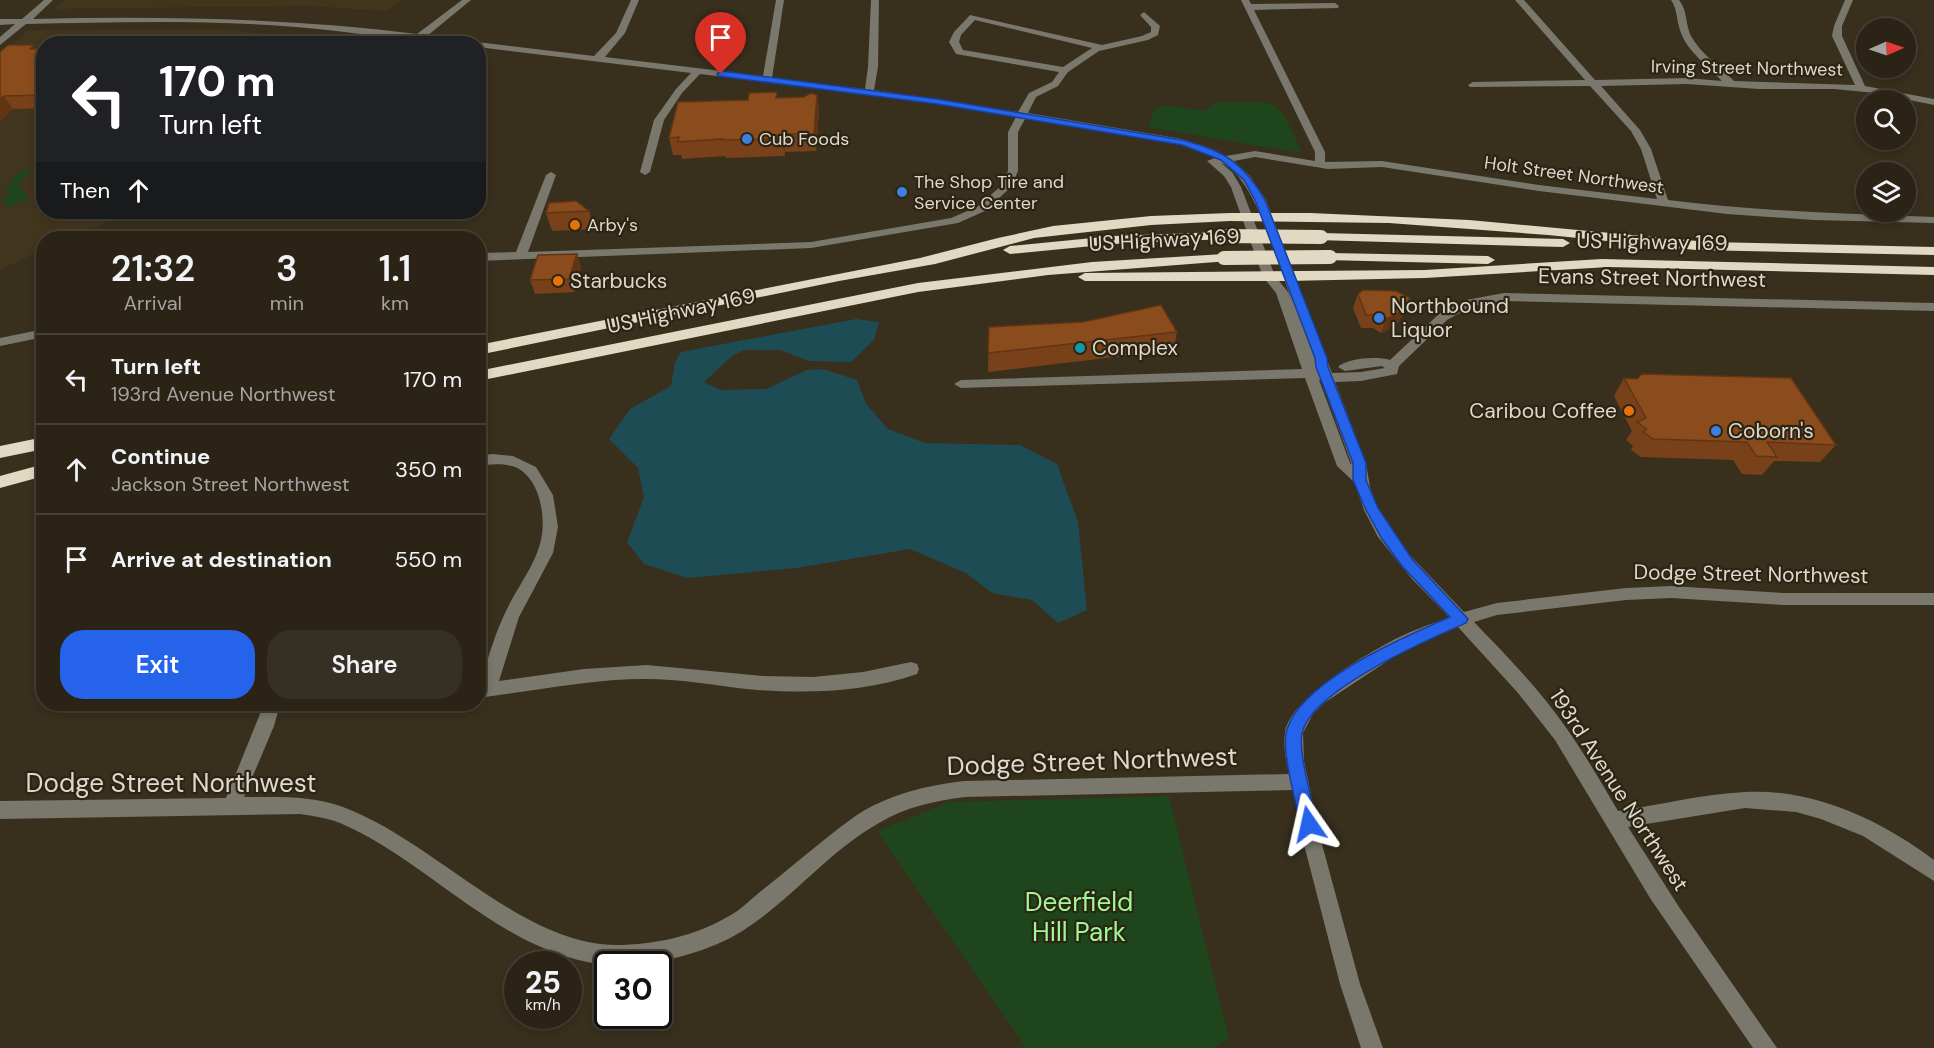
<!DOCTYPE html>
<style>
:root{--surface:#2a2316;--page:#362f23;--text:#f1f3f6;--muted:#a5a4a1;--line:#464035;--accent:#2563eb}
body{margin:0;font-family:"DM Sans",sans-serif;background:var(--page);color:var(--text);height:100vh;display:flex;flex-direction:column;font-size:22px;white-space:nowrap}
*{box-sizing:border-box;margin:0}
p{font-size:20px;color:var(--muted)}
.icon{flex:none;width:33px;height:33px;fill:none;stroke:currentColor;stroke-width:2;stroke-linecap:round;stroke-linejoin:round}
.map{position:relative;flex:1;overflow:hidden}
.side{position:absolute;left:36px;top:231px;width:450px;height:480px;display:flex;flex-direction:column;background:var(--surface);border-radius:24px;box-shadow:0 3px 9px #0003,0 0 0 2px var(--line)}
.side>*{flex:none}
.hud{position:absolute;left:36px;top:36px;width:450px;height:183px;border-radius:24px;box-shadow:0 3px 9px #0003,0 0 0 2px var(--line);background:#202124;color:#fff;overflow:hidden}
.needle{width:39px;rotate:88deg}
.tools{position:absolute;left:1856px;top:18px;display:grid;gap:12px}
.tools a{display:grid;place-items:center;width:60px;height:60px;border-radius:50%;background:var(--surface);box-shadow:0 3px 9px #0003,0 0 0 2px var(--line);font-size:30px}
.speed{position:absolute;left:504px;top:951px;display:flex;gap:12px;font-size:30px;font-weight:700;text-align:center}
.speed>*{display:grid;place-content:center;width:78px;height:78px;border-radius:50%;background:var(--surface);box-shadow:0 3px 9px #0003,0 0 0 2px var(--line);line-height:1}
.speed small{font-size:15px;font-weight:400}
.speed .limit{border:3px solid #111;border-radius:9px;background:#fff;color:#111}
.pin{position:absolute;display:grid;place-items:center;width:51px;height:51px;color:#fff;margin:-62px -26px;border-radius:50% 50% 50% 0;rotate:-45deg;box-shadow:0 0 6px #0007}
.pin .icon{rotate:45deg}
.me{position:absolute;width:66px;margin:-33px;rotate:349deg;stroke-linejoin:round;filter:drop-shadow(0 0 4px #0008)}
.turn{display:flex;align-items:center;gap:21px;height:126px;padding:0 24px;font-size:27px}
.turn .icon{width:78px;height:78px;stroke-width:2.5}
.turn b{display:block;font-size:42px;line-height:51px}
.then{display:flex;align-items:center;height:57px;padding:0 24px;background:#0003;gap:12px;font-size:22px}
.eta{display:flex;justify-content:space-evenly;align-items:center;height:102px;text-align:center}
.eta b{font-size:36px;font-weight:600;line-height:42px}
.action{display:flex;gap:12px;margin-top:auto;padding:12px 24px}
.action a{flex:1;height:69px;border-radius:24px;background:var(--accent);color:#fff;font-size:24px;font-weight:600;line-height:69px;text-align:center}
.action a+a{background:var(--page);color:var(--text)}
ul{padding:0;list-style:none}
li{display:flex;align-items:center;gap:18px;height:90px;padding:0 24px;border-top:2px solid var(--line)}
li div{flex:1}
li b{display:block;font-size:22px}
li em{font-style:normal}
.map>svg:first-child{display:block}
.built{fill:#41351d}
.green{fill:#1f451c}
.water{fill:#1e4c55}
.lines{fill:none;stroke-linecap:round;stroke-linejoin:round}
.minor{fill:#7a776d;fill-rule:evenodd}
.highway{fill:#e2d9c2;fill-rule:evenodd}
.highway-bridge{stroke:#e2d9c2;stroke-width:14}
.wall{fill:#784119}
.shaded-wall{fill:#613514}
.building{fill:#8b4c1d;stroke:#613514;stroke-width:1.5}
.route{fill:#2563eb;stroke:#184099;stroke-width:1.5}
.shop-dot{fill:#3f7fe0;stroke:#2d2513;stroke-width:2}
.food-dot{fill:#e8710a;stroke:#2d2513;stroke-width:2}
.culture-dot{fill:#0f9aa8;stroke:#2d2513;stroke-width:2}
.labels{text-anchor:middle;stroke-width:4.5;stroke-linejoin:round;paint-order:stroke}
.far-street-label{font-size:18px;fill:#ded8cd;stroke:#2d2513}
.far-poi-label{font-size:18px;fill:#ded8cd;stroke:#2d2513;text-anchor:start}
.street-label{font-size:21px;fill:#ded8cd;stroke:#2d2513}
.poi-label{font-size:21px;fill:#ded8cd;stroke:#2d2513;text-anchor:start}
.near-street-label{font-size:26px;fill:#ded8cd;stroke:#2d2513}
.near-park-label{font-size:26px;fill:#9df995;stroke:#2d2513}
</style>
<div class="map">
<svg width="1934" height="1048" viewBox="0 0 1934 1048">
<rect width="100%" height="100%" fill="#382f1d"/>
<g class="built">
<path d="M64,0H404L386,11L309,6L53,9Z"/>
<path d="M220,29L287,36L281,44H44V212H131L70,238H44L43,250L0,270V54L28,30Z"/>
</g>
<g class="green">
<path d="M1221,102C1282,101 1277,97 1302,153L1148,127L1155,108L1165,105L1207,111L1210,105Z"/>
<path d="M33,170L18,184L29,199L7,207L2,200L9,194L4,190L14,181L10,180L19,172Z"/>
<path d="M1169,796L1229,1038L1213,1048H1026L877,831L949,802Z"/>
</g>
<path class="water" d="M856,319L879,322L874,340L851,362L809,361L780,350H744L731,357L704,382L721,390L766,389L807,370L823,369L857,380L866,404L888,429L925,443L1020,445L1057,464L1078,522L1087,610L1058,623L1032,600L992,593L966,573L910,549L796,568L687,578L644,564L627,542L644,497L638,468L609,439L630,409L671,386L675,362L681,352Z"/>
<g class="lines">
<g class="minor">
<path d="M44,0H53L33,19C162,16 289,18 417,34L462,0H471L427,36L594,56L616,33L631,0H639L625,33L605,57L763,76L776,0H784L772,78L865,89L868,67L871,0H879L878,67L874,90L1018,112L1029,93L1052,82L1059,72L956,54L949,42L954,32L970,15L1102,45L1142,36L1151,32V27L1140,15L1144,12L1160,26L1158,35L1148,40L1099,51L1068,72L1058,86L1036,97L1028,113L1182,139L1210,148L1226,156L1255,151L1315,161V152L1241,0H1249L1251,4L1335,3L1339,6L1338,8L1254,10L1325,152V162L1382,161L1539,185L1657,199L1641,149L1631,131L1590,86L1470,87L1468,85L1473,82L1585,80L1515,0H1524L1595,80L1687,78L1722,81C1708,66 1688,52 1681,33C1676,21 1678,10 1671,0H1679C1688,11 1685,24 1691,36C1701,54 1720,67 1734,81L1855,85L1832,36L1834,26L1845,0H1853L1842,26V36L1865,86L1934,99V105L1875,93L1834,89H1759L1687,84L1601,86L1640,130L1651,149L1668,200C1757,211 1845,214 1934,217V223L1814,220L1727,214L1539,191L1382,167L1328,169L1255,157L1234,161L1250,176L1266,200L1332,373L1361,372L1385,368L1382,366L1345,371L1338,367C1347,358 1377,356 1390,360L1439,314L1466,300L1504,293L1934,303V311L1504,301L1473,306L1447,320L1399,366L1397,374L1361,381L1335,382L1366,463L1370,487L1378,510L1405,550L1464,612L1497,603L1626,588L1671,586L1783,593H1934V605H1783L1671,598L1626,600L1497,615L1474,622C1507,656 1540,690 1567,729C1586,756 1602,784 1618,811C1660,805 1702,794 1745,792C1813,788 1881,820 1934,860V881L1863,836L1821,819L1796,812L1745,808L1628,827L1679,907L1777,1048H1753L1650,898L1555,740L1518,693L1458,627L1401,652L1324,703L1313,714L1303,733L1304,761L1320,837L1360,984L1383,1048H1361L1340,984L1302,837L1293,790L965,797C935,801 905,807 879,823C829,851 792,899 744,930C703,956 635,972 587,962C493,943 426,860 340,823C328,818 313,816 300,814L0,819V801L226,798L264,704H280L274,726L244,797C278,797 311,795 343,807C433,840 520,944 616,945C654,945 696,936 729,916C741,910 751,899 761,891C792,867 822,840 854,817C886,795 927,785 965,781L1289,774C1286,762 1283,745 1285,732C1291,699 1360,658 1388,643C1407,632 1429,625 1449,617L1412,579L1378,537L1364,510L1355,483L1337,466L1305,378L961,388L954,384L961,380L1302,369L1276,293L1263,277L1231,187L1224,176L1207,161L1215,158L1181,145L1025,119L1018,132V171L1011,187L985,211L958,223L811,248L478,261V253L516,252L546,175L551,172L556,175L528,252L811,242L951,218L977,207L1001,186L1008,171V132L1016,117L937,104L700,74L682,93L664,120L650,172L645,175L640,172L654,120L676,89L691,73L478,47V44C413,44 348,30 283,26C197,20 112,22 26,24L0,45V37L15,24L0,25V19H22ZM975,20L1092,48L1063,67L963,50L959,42L961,35ZM1221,163C1256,176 1281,273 1294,308L1288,292L1275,276L1241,187L1232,172ZM1319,380H1321L1352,465L1350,463Z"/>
<path d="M44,329V337L0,346V338Z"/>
<path d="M492,454L513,456L536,467L553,495L558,527L553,553L519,617L499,681L584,669L647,665L763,676L813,677L863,672L911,662L917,664L919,669L917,674C863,693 802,694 746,689C713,685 679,679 646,679C590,679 534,691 478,698V684L481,683C488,657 496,630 509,605C519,585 534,566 540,544C547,520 541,478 515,467C504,463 490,464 478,466V456Z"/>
</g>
<g class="highway">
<path d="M1230,213H1310L1469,220L1708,242L1934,247V255L1696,250L1548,235L1389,223L1230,221L1151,225L1034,238L935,264L839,281L478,355V345L920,258L998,238L1053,226L1151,216Z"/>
<path d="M1221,232L1228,236L1226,239L1113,244L1010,254L1003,250L1010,246L1113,236Z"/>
<path d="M1321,233L1563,239L1570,243L1563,247L1316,240L1314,237Z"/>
<path d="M1330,253L1488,256L1495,260L1488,264L1325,260L1323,257L1325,254Z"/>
<path d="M1224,254L1229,255L1231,258L1229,261L1048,275L918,292L478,381V371L918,283L1092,262Z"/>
<path d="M1602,259L1934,267V275L1609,267L1425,278L1288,281H1085L1078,277L1085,273L1425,270Z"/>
<path d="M44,437V449L0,458V446Z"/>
<path d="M44,464V476L0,488V476Z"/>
</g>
<g class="highway-bridge">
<path d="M1221,236L1321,237"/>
<path d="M1224,258L1330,257"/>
</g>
</g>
<g class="wall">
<path d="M36,48H44V108L13,109L0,121V52Z"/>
<path d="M817,95L819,112L816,151L785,152V156L726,158L725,156L682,159L681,155H673L669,138L778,98L804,97Z"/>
<path d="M589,211L594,229L552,231L546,213Z"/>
<path d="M577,254L581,268L574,292L535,294L530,280Z"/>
<path d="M1358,294L1410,298L1405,311L1396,326L1381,333L1373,328H1361L1353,308Z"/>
<path d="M989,327L1177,332L1174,350L988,372Z"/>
<path d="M1624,378L1836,445L1820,462L1774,461L1762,475L1742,474L1733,460L1641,457L1631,450L1633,446L1626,440L1632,431L1614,396Z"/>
</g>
<g class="shaded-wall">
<path d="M110,39L112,44H105Z"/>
<path d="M817,95L819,112L816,151L814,134Z"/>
<path d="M4,96L13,109L0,121V99Z"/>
<path d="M783,134L785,152V156L782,139Z"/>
<path d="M577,254L581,268L574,292L569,279Z"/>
<path d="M1410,298L1405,311L1396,326L1381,333L1386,319Z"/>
</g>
<g class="building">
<path d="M110,39L105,44H71L75,40Z"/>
<path d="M8,45H34L30,49L44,48V95L4,96L0,99V52Z"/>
<path d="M777,92L776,98L804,97L811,93L817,95L814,134H783L782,139L722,140L723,139L678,142L679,137L669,138L678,102L748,100L749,93Z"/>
<path d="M576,201L589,211L546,213L549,203Z"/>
<path d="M577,254L569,279L530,280L538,255Z"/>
<path d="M1363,290L1396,291L1410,298L1401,312L1386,319L1378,315H1366L1358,294Z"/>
<path d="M1161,305L1177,332L988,353L989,327L1083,322Z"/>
<path d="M1642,374L1791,378L1836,445L1767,442L1777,457L1756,456L1747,442L1653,439L1643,432L1647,429L1637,422L1646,418L1624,378L1637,379Z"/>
</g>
<path class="route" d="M721,71L937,99L1182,140C1223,150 1244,163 1265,200L1327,358L1328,367L1366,463V480L1378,508L1412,559L1468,619L1466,623C1427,640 1312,690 1302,733C1298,753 1313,803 1317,824L1315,829L1309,832L1303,829L1300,824C1296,801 1282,754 1286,733C1297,682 1406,636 1450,617L1402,566L1382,539L1365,508L1353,480V463L1316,367L1315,358L1255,200L1244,180L1221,160L1182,145L937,104L718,76L717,74Z"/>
<g class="shop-dot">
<circle cx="747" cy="139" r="6"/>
<circle cx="902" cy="192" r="6"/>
<circle cx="1379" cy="318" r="6"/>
<circle cx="1716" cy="431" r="6"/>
</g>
<g class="food-dot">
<circle cx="575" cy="225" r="6"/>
<circle cx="558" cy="281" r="6"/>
<circle cx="1629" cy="411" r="6"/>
</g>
<circle class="culture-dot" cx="1080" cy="348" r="6"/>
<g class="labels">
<g class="far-street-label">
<text transform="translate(1747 68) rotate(1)" y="6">Irving Street Northwest</text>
<text transform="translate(1574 175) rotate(8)" y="6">Holt Street Northwest</text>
</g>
<g class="far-poi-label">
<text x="759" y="145">Cub Foods</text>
<text x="914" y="188">The Shop Tire and<tspan x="914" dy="21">Service Center</tspan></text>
<text x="587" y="231">Arby's</text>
</g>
<g class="street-label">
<text transform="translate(1164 240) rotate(-3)" y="7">US Highway 169</text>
<text transform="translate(1652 242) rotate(1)" y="7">US Highway 169</text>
<text transform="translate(1652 278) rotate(1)" y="7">Evans Street Northwest</text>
<text transform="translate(681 311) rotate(-12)" y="7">US Highway 169</text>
<text transform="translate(1751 574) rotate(1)" y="7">Dodge Street Northwest</text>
<text transform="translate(1619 790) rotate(57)" y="7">193rd Avenue Northwest</text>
</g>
<g class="poi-label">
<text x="570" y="288">Starbucks</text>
<text x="1391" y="313">Northbound<tspan x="1391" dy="24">Liquor</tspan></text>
<text x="1092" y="355">Complex</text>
<text x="1617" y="418" text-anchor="end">Caribou Coffee</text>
<text x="1728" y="438">Coborn's</text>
</g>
<g class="near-street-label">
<text transform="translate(1092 761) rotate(-2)" y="9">Dodge Street Northwest</text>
<text x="171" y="792">Dodge Street Northwest</text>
</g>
<g class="near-park-label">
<text x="1079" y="911">Deerfield<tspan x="1079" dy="30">Hill Park</tspan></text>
</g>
</g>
</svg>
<div class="tools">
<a><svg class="needle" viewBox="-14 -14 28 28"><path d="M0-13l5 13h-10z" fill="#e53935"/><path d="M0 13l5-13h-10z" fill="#a5a4a1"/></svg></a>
<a><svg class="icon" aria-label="search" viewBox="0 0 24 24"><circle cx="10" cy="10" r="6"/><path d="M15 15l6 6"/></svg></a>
<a><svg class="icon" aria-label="layers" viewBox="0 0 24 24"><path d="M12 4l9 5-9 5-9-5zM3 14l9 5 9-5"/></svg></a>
</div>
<div class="speed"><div>25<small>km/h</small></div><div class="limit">30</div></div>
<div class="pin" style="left:721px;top:74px;background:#d93025"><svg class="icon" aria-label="arrive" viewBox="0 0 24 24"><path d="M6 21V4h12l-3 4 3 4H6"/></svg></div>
<svg class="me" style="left:1309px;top:824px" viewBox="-20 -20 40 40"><path d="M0-17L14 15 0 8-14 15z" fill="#2563eb" stroke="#fff" stroke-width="4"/></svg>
<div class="hud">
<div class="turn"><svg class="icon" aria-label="left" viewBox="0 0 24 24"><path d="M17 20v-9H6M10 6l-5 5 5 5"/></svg><div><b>170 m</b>Turn left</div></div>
<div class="then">Then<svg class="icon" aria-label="ahead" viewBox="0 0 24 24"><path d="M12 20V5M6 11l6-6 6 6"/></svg></div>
</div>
<section class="side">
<div class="eta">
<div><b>21:32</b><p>Arrival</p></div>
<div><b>3</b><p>min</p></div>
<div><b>1.1</b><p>km</p></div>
</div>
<ul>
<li><svg class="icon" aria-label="left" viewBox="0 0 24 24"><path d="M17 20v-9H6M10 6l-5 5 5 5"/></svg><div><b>Turn left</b><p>193rd Avenue Northwest</p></div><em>170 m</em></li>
<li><svg class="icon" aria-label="ahead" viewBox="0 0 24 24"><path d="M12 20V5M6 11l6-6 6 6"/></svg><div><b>Continue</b><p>Jackson Street Northwest</p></div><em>350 m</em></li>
<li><svg class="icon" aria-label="arrive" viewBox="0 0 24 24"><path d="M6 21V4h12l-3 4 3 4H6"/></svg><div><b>Arrive at destination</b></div><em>550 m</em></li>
</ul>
<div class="action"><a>Exit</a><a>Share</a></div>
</section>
</div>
